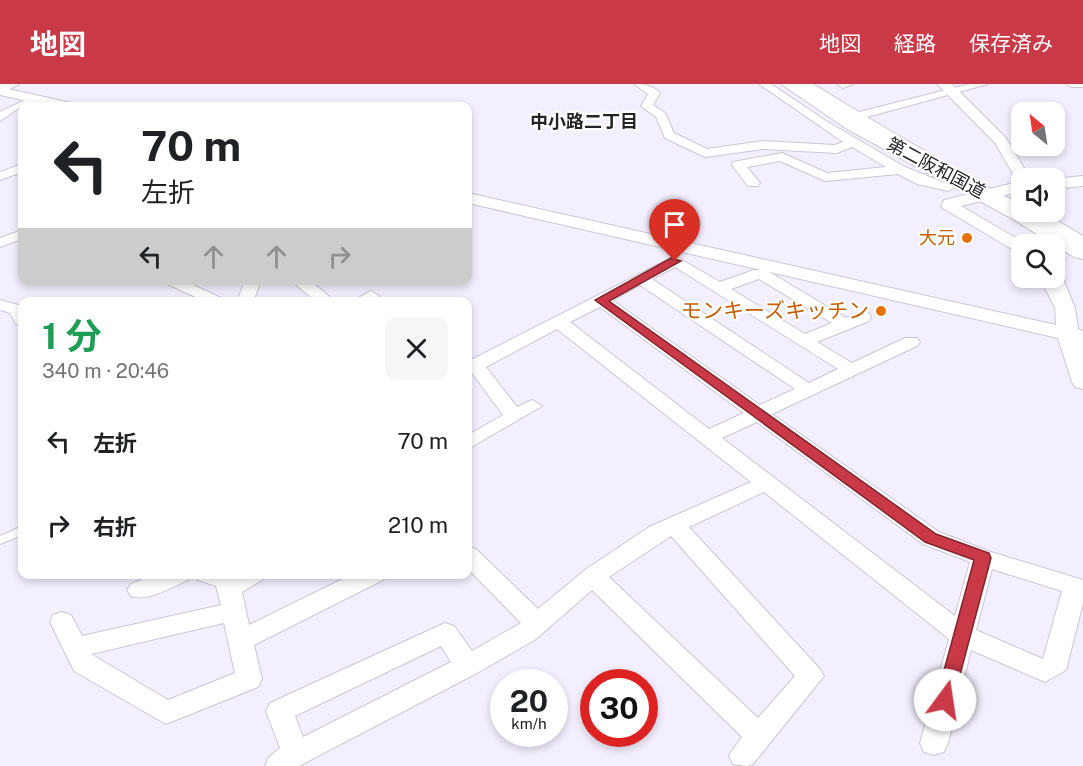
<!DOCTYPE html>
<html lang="ja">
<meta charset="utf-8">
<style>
:root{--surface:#fff;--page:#f6f6f6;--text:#202124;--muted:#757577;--accent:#c93947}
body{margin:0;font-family:"Public Sans","Noto Sans JP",sans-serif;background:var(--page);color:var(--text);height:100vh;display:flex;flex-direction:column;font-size:22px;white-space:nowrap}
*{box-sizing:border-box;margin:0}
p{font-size:20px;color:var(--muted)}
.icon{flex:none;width:33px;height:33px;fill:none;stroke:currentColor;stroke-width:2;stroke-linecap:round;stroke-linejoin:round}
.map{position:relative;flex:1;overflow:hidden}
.details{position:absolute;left:18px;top:213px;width:454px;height:282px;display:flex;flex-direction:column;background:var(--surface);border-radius:12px;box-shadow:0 3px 9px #0003}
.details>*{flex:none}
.hud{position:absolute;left:18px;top:18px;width:454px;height:183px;border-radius:12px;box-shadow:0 3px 9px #0003;background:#fff;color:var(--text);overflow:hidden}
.needle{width:39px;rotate:330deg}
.buttons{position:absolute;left:1011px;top:18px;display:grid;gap:12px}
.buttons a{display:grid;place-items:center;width:54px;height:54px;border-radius:12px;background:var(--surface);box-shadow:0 3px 9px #0003;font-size:30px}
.speed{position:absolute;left:490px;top:585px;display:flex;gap:12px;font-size:30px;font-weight:700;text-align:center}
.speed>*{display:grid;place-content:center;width:78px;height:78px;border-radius:50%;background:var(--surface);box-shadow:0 3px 9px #0003;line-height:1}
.speed small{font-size:15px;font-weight:400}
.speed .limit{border:9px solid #d22;background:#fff;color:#111}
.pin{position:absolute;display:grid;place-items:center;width:51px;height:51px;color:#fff;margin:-62px -26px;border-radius:50% 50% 50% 0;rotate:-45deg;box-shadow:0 0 6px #0007}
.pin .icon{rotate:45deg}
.me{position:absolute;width:66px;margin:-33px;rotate:14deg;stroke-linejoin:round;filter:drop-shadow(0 0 4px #0008)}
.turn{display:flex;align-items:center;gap:21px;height:126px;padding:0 24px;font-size:27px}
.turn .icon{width:78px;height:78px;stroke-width:2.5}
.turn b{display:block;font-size:42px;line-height:51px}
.lanes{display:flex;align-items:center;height:57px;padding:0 24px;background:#0003;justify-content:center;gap:30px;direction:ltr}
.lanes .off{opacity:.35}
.round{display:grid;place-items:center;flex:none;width:63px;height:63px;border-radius:12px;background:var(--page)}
.head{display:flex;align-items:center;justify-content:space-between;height:102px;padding:0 24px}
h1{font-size:36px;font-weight:700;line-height:45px;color:#1e9e55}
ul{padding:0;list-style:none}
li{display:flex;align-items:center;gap:18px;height:84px;padding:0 24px}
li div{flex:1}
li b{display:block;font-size:22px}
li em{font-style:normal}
header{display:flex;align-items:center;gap:36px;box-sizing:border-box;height:84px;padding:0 30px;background:var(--accent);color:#fff}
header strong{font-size:28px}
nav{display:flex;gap:33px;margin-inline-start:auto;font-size:21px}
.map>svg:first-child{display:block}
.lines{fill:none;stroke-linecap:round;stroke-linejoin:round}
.service-casing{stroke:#cac7d5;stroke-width:2}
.minor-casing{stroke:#cac7d5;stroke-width:2}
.tertiary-casing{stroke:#cac7d5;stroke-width:2}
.primary-casing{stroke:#cac7d5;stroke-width:2}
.trunk-casing{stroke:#cac7d5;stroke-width:2}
.service{fill:#fff;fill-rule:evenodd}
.minor{fill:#fff;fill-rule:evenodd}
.tertiary{fill:#fff;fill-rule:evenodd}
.primary{fill:#fff;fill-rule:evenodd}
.trunk{fill:#fff;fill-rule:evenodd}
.route{fill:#c93947;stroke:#83252e;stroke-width:1.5}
.food-dot{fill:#e8710a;stroke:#fff;stroke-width:2}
.labels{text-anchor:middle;stroke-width:4.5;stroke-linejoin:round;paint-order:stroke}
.far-neighbourhood-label{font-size:18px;font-weight:bold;fill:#252429;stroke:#fff}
.far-street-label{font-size:18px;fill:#252429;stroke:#fff}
.far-food-label{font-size:18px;fill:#c56008;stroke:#fff;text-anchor:end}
.food-label{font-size:21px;fill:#c56008;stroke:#fff;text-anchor:end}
</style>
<header>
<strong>地図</strong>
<nav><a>地図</a><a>経路</a><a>保存済み</a></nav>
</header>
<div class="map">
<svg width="1083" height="682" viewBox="0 0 1083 682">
<rect width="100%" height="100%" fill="#f3effe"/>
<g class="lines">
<defs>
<path id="service" d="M18,444H22V451L0,460V452Z"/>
<g id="minor">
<path d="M634,0C644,0 652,1 660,9L653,21L665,29L674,49L707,65L763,57L835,61L843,58L759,0H771L826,37L905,83L955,103L948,107L917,100L898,90L825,97L780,77L747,83L760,99L758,102H748L732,81L733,78L782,69L827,89L886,83L852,63L837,69L763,65L705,73L665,54L656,33L641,22L648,10Z"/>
<path d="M800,0H813L859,28L970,0H988L867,33L935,73V79L931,80L852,34Z"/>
<path d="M853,0L843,4L838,1V0Z"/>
<path d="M1066,0H1083V3H1071Z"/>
<path d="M33,12L37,13V17L22,22L0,37V28Z"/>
<path d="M22,80V88L0,96V88Z"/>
<path d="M1022,126L1051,133L1083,152V162L1041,139L1017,133L1015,130Z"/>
<path d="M22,146V155L0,163V154Z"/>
<path d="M675,172L720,198L754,186H766L846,234L863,228L869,229L871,233L869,237L817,258L852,279L905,254H917L920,258L917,262L772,330L939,448L991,468L1083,496V519L1066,586L1045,598L971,566L948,659L944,668L934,671L924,668L920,659L949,555L764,408L689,443L820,585L824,592L753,680L747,682L733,680L729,671L742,653L592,506L536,555L477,589L299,682H265L269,673L280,664L266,627L270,619L445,539L454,542L472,567L521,539L468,485V463L476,465L538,525L585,486L649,443L751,398L557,245L486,283L517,323L532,316L542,322L468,365V351L503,331L472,289L468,290L469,277ZM675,183L838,285L809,299L652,195ZM759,195L832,239L805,250L731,205ZM640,201L795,305L760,321L612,216ZM600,223L744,329L709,345L570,238ZM757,338L923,460L970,478L955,532L722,354ZM671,452L795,592L758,634L609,493ZM992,485L1062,507L1043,575L976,546ZM441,562L451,578L303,653L295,632Z"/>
<path d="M159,196H182L230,218H206Z"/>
<path d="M245,196H261L253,218H237Z"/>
<path d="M290,196H309L336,218H317Z"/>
<path d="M371,207L379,212L377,215L351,218Z"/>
<path d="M0,216L22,222V241L16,240L10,229L0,226Z"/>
<path d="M155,490H191L188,496C172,503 148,518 131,512L127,506L131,500Z"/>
<path d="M195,490H265L262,496L242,508L249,541L353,490H386L383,496L254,561L262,595L258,603L166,640L74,587L50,538L53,531L62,528L71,531L82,552L221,521L216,502L198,496ZM224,539L235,589L168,616L91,570Z"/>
</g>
<g id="tertiary">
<path d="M937,0H952L1006,54L1030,94H1022V107L961,122L1026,160H1022V171L941,123L944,116L1018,98L995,59Z"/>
<path d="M0,3L71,19L73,22H50L0,11Z"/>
<path d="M1083,92V102L1054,105V95Z"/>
<path d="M468,109L1056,241L1055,224L1044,202V194H1054V188L1061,190L1075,224L1078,245L1083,247V305L1075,303L1072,298L1058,254L468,119Z"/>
</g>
<path id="primary" d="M0,0H19L0,10Z"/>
<path id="trunk" d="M781,0H802L861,37L1022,121V128H1033L1083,158V175L1074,173L1011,134L847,45Z"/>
</defs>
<use href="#service" class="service-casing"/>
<use href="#minor" class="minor-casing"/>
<use href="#tertiary" class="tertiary-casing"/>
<use href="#primary" class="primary-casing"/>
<use href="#trunk" class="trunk-casing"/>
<use href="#service" class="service"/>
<use href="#minor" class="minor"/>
<use href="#tertiary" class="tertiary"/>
<use href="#primary" class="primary"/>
<use href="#trunk" class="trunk"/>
</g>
<path class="route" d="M671,174L681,177L609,217L936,450L989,469L991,474L952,621L945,623L939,621L936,616L974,476L925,458L595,216Z"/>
<g class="food-dot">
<circle cx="967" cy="154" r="6"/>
<circle cx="881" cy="227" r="6"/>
</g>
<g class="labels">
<g class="far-neighbourhood-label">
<text x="584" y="44">中小路二丁目</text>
</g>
<g class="far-street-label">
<text transform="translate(936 84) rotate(28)" y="6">第二阪和国道</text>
</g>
<g class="far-food-label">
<text x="955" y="160">大元</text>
</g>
<g class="food-label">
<text x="869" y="234">モンキーズキッチン</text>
</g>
</g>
</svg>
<div class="buttons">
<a><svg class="needle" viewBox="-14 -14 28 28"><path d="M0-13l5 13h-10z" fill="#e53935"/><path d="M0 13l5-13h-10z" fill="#757577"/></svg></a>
<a><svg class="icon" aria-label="sound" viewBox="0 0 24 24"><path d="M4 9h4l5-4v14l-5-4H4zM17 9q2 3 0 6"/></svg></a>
<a><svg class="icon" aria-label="search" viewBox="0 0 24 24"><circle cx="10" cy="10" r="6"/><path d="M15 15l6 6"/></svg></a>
</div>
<div class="speed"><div>20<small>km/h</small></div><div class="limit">30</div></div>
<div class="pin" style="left:675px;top:177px;background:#d93025"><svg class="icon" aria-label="arrive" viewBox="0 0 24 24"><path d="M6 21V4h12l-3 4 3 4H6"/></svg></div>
<svg class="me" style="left:945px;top:616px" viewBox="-20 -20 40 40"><circle r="19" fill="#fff"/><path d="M0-13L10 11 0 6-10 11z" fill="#c93947"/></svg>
<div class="hud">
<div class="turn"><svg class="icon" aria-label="left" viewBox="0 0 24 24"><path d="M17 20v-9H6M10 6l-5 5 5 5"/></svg><div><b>70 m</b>左折</div></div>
<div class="lanes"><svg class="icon" aria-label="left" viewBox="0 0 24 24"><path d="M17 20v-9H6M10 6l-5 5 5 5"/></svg><svg class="icon off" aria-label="ahead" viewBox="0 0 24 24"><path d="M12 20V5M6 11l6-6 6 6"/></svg><svg class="icon off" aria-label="ahead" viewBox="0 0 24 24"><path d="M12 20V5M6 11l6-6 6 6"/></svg><svg class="icon off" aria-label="right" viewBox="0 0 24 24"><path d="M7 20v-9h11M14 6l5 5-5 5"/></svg></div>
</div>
<section class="details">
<div class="head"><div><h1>1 分</h1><p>340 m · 20:46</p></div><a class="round"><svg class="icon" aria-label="close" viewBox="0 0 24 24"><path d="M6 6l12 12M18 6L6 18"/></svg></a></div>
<ul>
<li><svg class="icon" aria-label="left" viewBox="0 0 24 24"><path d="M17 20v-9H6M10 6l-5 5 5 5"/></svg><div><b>左折</b></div><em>70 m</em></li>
<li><svg class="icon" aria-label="right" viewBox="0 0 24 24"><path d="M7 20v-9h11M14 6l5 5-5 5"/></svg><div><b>右折</b></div><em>210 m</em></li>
</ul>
</section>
</div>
